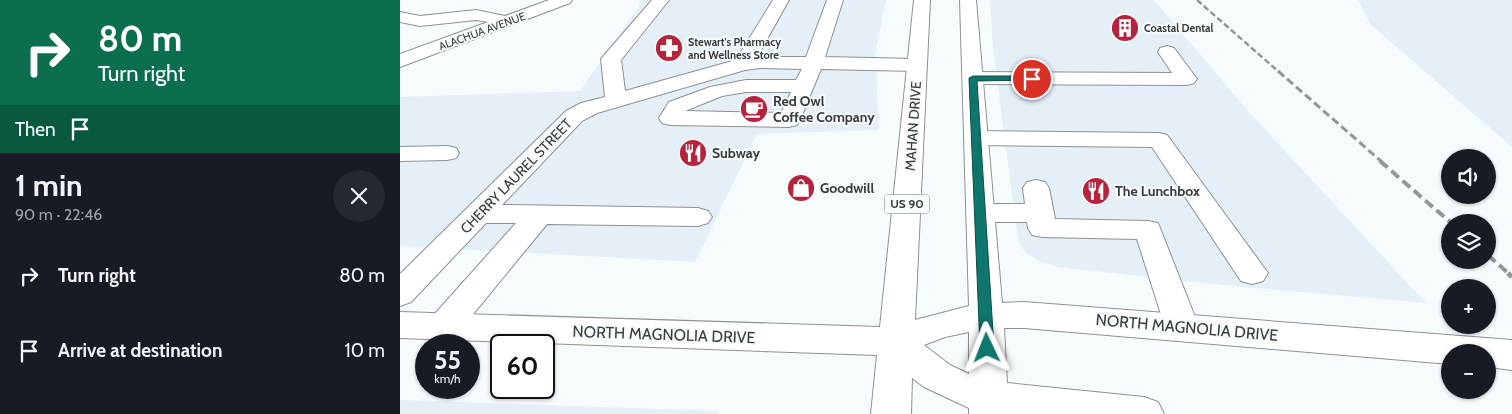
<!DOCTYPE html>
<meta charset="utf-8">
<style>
:root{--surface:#171b24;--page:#242831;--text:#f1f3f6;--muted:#9ea1a6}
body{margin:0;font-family:Cabin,sans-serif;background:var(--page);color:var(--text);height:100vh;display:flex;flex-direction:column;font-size:19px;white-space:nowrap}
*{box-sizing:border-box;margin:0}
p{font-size:16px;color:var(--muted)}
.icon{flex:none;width:28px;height:28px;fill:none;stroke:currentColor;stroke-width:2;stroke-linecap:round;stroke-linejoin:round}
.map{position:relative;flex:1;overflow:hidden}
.panel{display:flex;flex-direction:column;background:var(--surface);width:400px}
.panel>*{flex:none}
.top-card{background:#0b6e4f;color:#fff;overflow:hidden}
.fabs{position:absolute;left:1041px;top:149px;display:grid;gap:10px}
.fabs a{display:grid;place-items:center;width:55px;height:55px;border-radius:50%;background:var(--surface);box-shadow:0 1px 4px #0004;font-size:25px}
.speed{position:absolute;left:15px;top:334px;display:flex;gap:10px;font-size:25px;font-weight:700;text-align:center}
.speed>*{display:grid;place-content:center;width:65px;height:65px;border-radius:50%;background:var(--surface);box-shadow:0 1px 4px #0004;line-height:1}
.speed small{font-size:12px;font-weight:400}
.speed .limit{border:2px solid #111;border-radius:8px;background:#fff;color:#111}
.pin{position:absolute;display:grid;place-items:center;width:42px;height:42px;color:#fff;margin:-21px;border:2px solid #fff;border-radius:50%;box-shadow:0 1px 5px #0007}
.me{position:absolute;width:55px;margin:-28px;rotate:358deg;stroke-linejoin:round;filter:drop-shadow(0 0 4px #0008)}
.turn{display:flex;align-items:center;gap:18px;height:105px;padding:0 15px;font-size:22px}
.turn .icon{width:65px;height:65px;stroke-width:2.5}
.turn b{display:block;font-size:35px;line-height:42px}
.then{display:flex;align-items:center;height:48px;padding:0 15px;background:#0003;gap:10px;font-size:19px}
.round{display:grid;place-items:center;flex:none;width:52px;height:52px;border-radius:26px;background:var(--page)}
.head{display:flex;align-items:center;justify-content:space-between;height:85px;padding:0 15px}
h1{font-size:30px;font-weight:700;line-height:38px}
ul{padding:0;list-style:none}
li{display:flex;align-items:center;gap:15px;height:75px;padding:0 15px}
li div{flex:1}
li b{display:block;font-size:19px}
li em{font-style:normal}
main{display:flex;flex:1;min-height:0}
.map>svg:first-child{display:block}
.built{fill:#e4eff7}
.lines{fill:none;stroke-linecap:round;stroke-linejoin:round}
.minor-casing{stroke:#8d9194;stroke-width:2}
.major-casing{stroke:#8d9194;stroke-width:2}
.minor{fill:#fff;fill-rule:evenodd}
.major{fill:#fff;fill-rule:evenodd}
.rail-far3{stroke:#949799;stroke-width:2.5;stroke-dasharray:6 3;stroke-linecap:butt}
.rail-far2{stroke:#949799;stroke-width:3;stroke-dasharray:8 4;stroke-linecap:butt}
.rail-far1{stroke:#949799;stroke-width:4;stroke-dasharray:10 5;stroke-linecap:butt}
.rail{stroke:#949799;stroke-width:5;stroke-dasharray:12 6;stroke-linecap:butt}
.route{fill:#0f766e;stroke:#0a4d48}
.labels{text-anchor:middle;stroke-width:4;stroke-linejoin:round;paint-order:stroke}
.far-poi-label{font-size:11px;font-weight:bold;fill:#3a3c3d;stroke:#f6fbfe;text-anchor:start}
.far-street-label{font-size:11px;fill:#3a3c3d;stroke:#f6fbfe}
.shield{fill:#f6fbfe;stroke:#727577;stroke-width:1}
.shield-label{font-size:12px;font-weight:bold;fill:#3a3c3d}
.poi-label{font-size:14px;font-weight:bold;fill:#3a3c3d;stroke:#f6fbfe;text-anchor:start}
.street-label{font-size:14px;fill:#3a3c3d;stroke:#f6fbfe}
.near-street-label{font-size:16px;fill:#3a3c3d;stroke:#f6fbfe}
</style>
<main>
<section class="panel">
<div class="top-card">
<div class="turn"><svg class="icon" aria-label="right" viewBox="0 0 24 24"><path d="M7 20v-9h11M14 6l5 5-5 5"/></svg><div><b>80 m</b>Turn right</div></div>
<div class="then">Then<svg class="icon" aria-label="arrive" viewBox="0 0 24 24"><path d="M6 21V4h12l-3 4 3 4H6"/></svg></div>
</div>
<div class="head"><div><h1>1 min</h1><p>90 m · 22:46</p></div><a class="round"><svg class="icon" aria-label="close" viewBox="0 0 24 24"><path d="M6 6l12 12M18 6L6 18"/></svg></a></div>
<ul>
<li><svg class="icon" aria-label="right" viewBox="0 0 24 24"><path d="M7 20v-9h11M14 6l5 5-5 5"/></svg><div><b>Turn right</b></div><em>80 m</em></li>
<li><svg class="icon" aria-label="arrive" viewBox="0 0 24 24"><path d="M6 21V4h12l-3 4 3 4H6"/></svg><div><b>Arrive at destination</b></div><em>10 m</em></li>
</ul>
</section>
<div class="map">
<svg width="1112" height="414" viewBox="0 0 1112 414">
<rect width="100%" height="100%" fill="#f6fbfe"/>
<g class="built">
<path d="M239,0H486L475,54L479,130L357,134L295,262L0,246V97L180,91L241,3Z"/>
<path d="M590,0H754L849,112L1026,303L823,285L657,267L641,262L626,253L619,243L617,232L593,48Z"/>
<path d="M958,0H1112V147L971,25Z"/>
<path d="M0,400L319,411L318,414H0Z"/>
</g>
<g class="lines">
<defs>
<g id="minor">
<path d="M149,0H172L170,3L0,67V54L88,22L76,20L20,26L0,22V12L20,16L76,10L105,16Z"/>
<path d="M252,0H269L221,60L225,91L336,60L373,0H389L357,57H406L427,0H443L425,57L517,59L524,61L527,65L524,69L517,71L421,69L400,120L397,125L389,127L270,125L262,123L259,118L269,102L310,87L346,80H396L402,69L360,68L345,70L197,113L182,121L102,205L298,208L308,211L312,217L308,223L298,226L147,224L56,335L44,339L32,335L27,326L32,317L116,223H86L11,302L0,306V274L166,111L181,103L205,97L201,59ZM346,92H391L381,113L285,111L322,96Z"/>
<path d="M767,46L774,48L794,75L797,79L794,83L787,85L573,84L566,82L563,78L566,74L573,72L772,73L758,52L760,48Z"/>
<path d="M576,131L759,133L767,135L868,273L863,281L852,284L841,281L752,147L576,145L568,143L564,138L568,133Z"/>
<path d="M47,146L56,148L59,153L56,158L47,160L0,161V147Z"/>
<path d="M636,180L645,182L649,188L655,219L748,221L758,223L799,327L794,336L782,340L770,336L765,327L737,239L642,237L632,235L628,228L627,222H580L570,219L566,213L570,207L580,204H625L623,188L627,182Z"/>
</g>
<path id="major" d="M514,0H530L515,320L569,306L560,0H576L602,303L624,302L1112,340V370L1088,367V352H1050V364L624,328H604L607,383L744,397L758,402L764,414H569V408L524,387L512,378L511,414H471L477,355L0,338V312L480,327ZM569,332V374L550,365L524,345L545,337Z"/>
</defs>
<use href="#minor" class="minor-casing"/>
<use href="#major" class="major-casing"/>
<use href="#minor" class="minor"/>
<use href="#major" class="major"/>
<path class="rail-far3" d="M797,0L879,72"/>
<path class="rail-far2" d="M878,71L982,162"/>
<g class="rail-far1">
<path d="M980,161L1050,222"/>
<path d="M1088,255L1109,274"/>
</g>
<path class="rail" d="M1108,273L1112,277"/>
</g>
<path class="route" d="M632,76L636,79L635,80L577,81L594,348L592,352L587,354L582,352L580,348L569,78L573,76Z"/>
<defs>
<symbol id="building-disc" viewBox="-11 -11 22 22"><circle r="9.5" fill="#b5233d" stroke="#f6fbfe"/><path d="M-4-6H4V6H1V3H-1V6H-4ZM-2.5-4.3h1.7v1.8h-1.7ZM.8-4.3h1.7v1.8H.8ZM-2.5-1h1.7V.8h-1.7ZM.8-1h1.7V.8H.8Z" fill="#fff"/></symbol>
<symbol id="pharmacy-disc" viewBox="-11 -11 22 22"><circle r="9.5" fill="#b5233d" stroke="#f6fbfe"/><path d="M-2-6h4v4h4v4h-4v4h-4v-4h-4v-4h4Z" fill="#fff"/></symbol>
<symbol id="cafe-disc" viewBox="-11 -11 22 22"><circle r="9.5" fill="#b5233d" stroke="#f6fbfe"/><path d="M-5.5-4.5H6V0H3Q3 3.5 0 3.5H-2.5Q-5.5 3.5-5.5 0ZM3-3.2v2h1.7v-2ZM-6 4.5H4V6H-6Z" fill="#fff"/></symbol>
<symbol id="restaurant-disc" viewBox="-11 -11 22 22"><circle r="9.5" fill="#b5233d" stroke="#f6fbfe"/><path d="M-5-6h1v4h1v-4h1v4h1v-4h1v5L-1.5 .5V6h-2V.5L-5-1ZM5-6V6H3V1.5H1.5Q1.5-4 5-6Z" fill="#fff"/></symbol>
<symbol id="shop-disc" viewBox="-11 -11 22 22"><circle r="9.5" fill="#b5233d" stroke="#f6fbfe"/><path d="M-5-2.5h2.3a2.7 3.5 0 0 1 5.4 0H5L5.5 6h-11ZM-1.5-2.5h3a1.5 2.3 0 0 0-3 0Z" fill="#fff"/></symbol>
</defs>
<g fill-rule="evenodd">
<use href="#building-disc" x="709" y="12" width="32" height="32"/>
<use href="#pharmacy-disc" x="253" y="32" width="32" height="32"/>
<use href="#cafe-disc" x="338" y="93" width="32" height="32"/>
<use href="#restaurant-disc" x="277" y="137" width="32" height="32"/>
<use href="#shop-disc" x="385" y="172" width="32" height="32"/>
<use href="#restaurant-disc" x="680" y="175" width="32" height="32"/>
</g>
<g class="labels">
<g class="far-poi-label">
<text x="744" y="32">Coastal Dental</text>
<text x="288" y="46">Stewart's Pharmacy<tspan x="288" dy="13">and Wellness Store</tspan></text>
</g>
<g class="far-street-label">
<text transform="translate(82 31) rotate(-20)" y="4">ALACHUA AVENUE</text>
</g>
<rect class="shield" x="484.5" y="194.5" width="45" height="19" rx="4"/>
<g class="shield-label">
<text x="507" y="208">US 90</text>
</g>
<g class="poi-label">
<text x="373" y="106">Red Owl<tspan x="373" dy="16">Coffee Company</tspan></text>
<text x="312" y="158">Subway</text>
<text x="420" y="193">Goodwill</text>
<text x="715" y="196">The Lunchbox</text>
</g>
<g class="street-label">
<text transform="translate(513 126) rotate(-86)" y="5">MAHAN DRIVE</text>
<text transform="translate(116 176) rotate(-46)" y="5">CHERRY LAUREL STREET</text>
</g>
<g class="near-street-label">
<text transform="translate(787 327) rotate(5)" y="6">NORTH MAGNOLIA DRIVE</text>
<text transform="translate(264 334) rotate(2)" y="6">NORTH MAGNOLIA DRIVE</text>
</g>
</g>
</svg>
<div class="fabs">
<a><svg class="icon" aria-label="sound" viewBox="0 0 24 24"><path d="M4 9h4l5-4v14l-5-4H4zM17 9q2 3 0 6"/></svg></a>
<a><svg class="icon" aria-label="layers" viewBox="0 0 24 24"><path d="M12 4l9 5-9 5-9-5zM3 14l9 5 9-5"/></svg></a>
<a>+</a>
<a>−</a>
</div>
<div class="speed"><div>55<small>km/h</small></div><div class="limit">60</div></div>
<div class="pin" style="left:632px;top:79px;background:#d93025"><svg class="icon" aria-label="arrive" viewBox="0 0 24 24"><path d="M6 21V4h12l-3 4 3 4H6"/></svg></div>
<svg class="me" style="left:587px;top:348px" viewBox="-20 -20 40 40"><path d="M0-17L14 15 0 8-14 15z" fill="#0f766e" stroke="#fff" stroke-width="4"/></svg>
</div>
</main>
